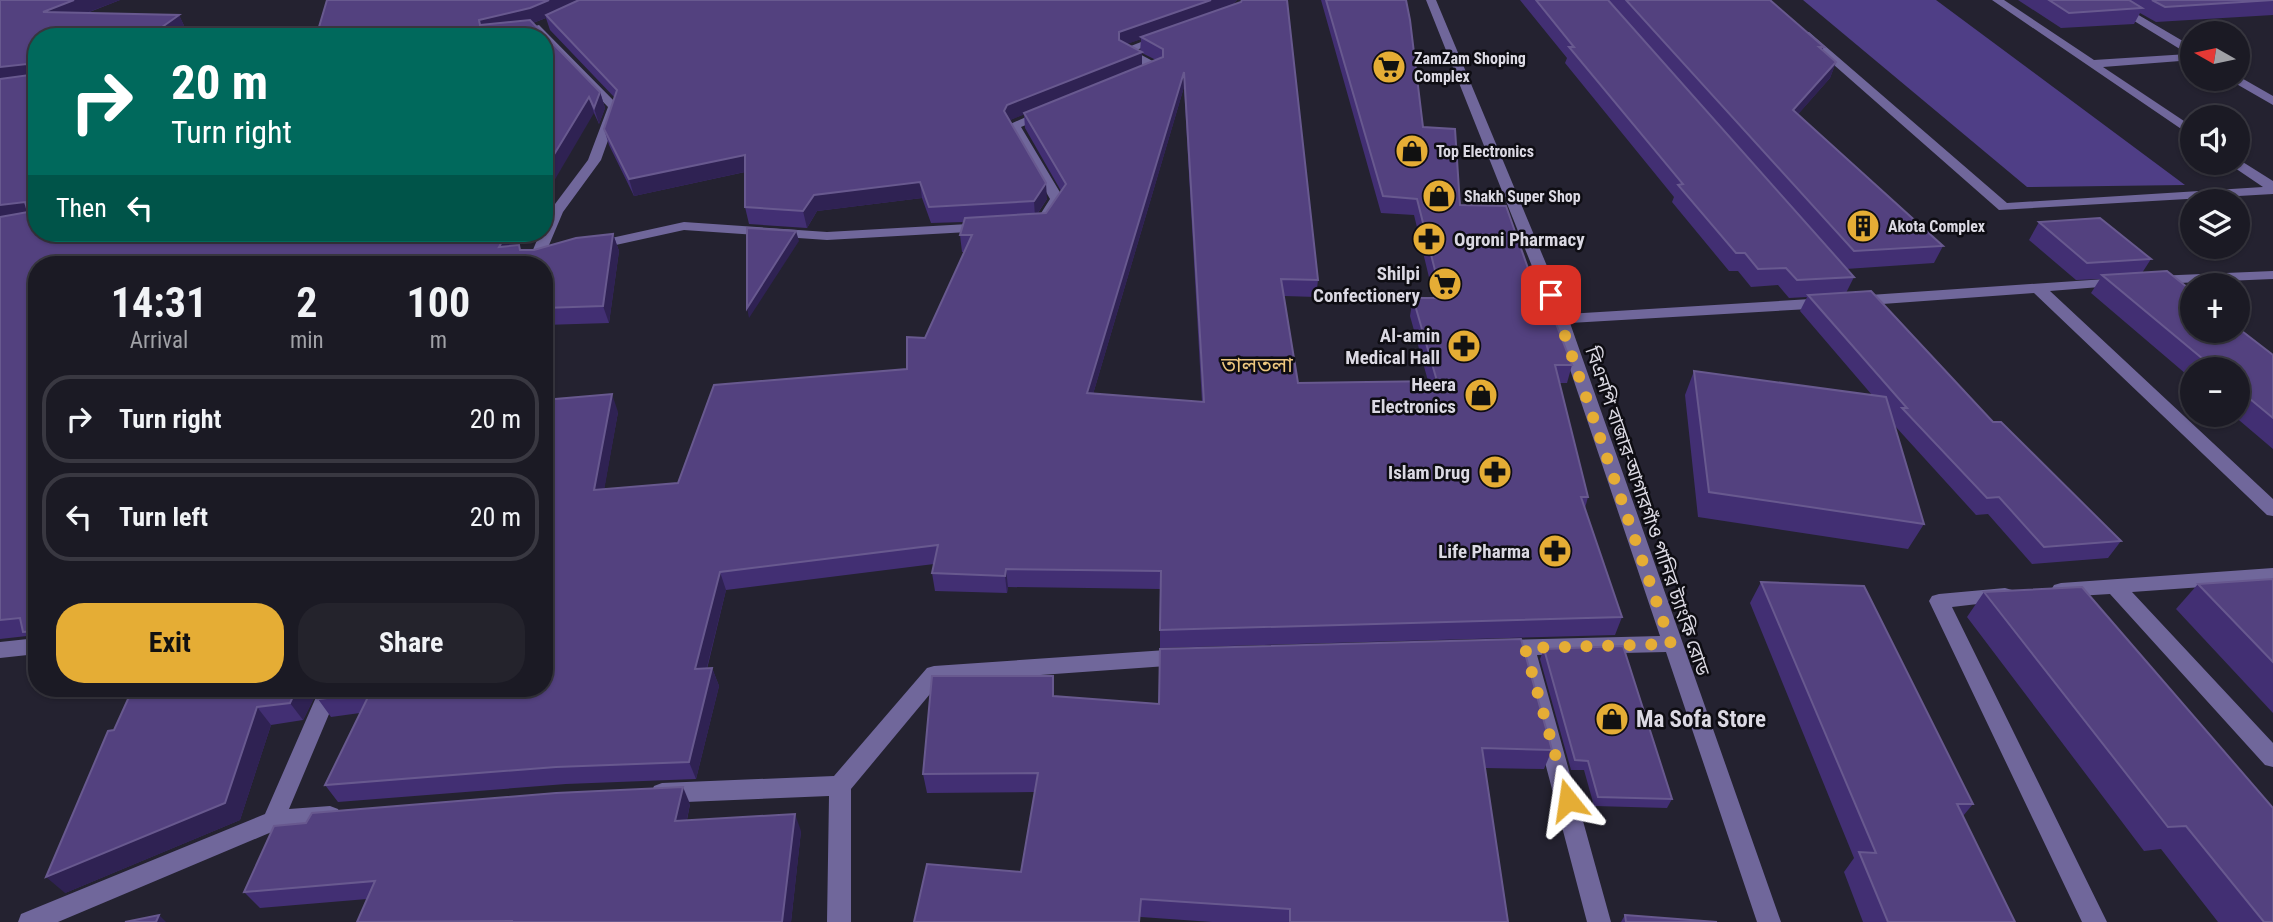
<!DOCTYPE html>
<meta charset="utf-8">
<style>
:root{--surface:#1b1a24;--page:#24232c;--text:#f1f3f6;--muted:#a0a1a6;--line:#393841;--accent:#e5ad35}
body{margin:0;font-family:"Roboto Condensed","Noto Sans Bengali",sans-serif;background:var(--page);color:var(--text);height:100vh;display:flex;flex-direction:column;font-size:26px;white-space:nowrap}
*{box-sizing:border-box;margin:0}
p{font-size:23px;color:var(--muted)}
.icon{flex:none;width:38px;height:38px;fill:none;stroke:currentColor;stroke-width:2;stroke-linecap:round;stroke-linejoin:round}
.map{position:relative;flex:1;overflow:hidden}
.drawer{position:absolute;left:28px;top:256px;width:525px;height:441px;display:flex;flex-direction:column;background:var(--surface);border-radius:28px;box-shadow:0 2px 5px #0004,0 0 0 2px var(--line)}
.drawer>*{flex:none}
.banner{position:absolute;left:28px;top:28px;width:525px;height:214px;border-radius:28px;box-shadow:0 2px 5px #0004,0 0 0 2px var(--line);background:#00695c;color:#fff;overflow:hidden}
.needle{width:46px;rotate:279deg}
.tools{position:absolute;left:2180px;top:21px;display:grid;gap:14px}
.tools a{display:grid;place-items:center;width:70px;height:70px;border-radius:50%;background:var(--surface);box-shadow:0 2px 5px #0004,0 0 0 2px var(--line);font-size:35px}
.pin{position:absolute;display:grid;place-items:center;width:60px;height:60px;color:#fff;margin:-30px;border-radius:14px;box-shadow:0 4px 10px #0006}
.me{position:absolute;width:77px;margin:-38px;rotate:345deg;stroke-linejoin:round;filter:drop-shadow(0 0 5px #0008)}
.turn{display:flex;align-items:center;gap:24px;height:147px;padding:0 28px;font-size:32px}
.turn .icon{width:91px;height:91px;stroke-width:2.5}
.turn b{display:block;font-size:49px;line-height:60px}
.then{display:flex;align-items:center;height:66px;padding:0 28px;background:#0003;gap:14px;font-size:26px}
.eta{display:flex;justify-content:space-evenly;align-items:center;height:119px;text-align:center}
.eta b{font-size:42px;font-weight:700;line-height:49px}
.button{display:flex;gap:14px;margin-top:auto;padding:14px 28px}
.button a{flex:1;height:80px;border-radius:28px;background:var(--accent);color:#111;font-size:28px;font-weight:700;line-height:80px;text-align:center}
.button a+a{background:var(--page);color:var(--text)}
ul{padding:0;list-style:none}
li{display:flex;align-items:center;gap:21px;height:88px;margin:0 14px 10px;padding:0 14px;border:4px solid var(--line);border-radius:28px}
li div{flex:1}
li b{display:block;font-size:26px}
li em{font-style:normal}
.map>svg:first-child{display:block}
.green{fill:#4f3e86}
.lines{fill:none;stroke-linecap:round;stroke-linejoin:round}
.minor{fill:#70679b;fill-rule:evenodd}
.wall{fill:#422f73;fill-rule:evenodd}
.shaded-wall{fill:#2f2253}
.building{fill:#53417f;stroke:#68598f;stroke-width:2;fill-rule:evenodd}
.route{stroke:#e5ad35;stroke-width:12;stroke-dasharray:0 21.6}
.labels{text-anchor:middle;stroke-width:5;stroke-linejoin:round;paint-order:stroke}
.far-poi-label{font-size:16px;font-weight:bold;fill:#dbd9e3;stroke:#0e0d13;text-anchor:start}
.poi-label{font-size:19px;font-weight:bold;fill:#dbd9e3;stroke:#0e0d13;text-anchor:end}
.street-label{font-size:19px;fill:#dbd9e3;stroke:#0e0d13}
.neighbourhood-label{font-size:21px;fill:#edc67e;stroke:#0e0d13}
.near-poi-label{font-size:23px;font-weight:bold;fill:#dbd9e3;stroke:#0e0d13;text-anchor:start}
</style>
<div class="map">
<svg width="2273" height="922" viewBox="0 0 2273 922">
<rect width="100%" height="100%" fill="#242230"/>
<path class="green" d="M1803,0H1936L2185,185L2027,187Z"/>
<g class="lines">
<g class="minor">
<path d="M1426,0H1436L1567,314L1827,298L1835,303L1827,308L1570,323L1781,922H1757L1666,652L1537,655L1611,922H1587L1517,656L1496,654L1493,648L1496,642L1503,640L1660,636L1553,319Z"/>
<path d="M1992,0H2004L2094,60L2188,54L2100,0H2113L2193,47V60L2103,67L2193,127V137Z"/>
<path d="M539,25L620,107L601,160L563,212L541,264H527L540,233H544L549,212L588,160L608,107L544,40V37L535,30V26Z"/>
<path d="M1801,32H1809L2007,203L2263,187L2232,166L2231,163H2238V159L2273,181V194L1999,210L1801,36Z"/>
<path d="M1159,35L1169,37L1134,51L1162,66V70L1143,74V70L1148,68L1118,51Z"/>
<path d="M2238,76L2273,96V105L2233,82L2231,79H2238Z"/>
<path d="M1046,108L1050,109V115L1021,127L1064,199L1050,221L1045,222L1038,218L1050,199L1008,125Z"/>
<path d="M684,222L827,232L986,223L993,227L986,231L827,240L684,230L593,250L586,246L593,242Z"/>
<path d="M2273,271V279L2155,284L2148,280L2155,276Z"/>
<path d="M2120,278L2125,279V285L2050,291L2273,499V516L2267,515L2034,293L1855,306L1847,301L1855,296Z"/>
<path d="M2273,568V582L2132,592L2273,743V767L2265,765L2110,594L2061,597L2054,595L2051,590L2054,585L2061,583Z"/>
<path d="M2005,588L2012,590L2015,595L2012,600L1952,607L2107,922H2082L1929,601L1932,596L1939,594Z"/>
<path d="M37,638V654L0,658V642Z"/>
<path d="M1181,649L1188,651L1191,657L1188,663L1181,665L940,682L851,789V922H827L829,796L662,803L654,800L651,793L654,786L662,783L834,776L927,668L934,666Z"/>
<path d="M320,688H340L289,809L330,806L338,809L341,816L338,823L274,831L58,922H18L21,914L265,814Z"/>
</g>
</g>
<g class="wall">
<path d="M0,0H120L87,13L179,15L186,30L177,37H37V233H524L517,245L521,250H534L613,234L619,251L609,323L544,325V264H37V647L27,636L0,639Z"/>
<path d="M327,0H1237L1232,5L1318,280L1316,297L1284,296L1298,383L1428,381L1410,316L1413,298H1434L1414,215L1381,213L1321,0H1406L1423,127L1460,205L1529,271L1572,365L1567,383H1559L1588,497L1585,508L1622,617L1615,635L1160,648V589L1008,587L1007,593L935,591L932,573L934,564L726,590L707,669L712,668L719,686L696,779L566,784L338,802L325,785L360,713L331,717L318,699L618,412L604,489L678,483L907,369L925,338L964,252H962L960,235L964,222L931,223L922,198L817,211L807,228L749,224L745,207V172L634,196L609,145L604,129L615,98L550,30L546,18L533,23L600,92L605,108L599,124L594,113ZM1141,39L1140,52L1156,60L1142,66L1126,44ZM1184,87L1202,402L1093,394ZM1024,114L1025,128L1061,191L1046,213H1038L1047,199L1010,120Z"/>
<path d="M1520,0H1608L1721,128L1608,0H1770L1824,47L1822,50L1836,62L1830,78L1798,114L1943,246L1934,263L1846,269L1854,277L1846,293L1993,422L2121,541L2108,558L2032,564L1988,514L1976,515L1895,426L1924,524L1908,549L1698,517L1685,395L1694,371L1872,395L1800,311L1807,297L1789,298L1778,285L1751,287L1738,271H1729L1672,202L1674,197L1565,63L1567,58Z"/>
<path d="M2018,0H2273V15L2156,22L2140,13L2134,24L2061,28Z"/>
<path d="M2039,222L2151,259L2142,273L2273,355V449L2233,415H2238V369H2193V380L2091,293L2100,279L2076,280L2029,240Z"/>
<path d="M2273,579V713L2176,609L2198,584Z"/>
<path d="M1761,582L1973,804L1963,816L2015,922H1863L1844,872L1854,858L1750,603Z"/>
<path d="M1984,592L2273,922H2218L2161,849L2144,851L1967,617Z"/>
<path d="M1544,649L1672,799L1667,808L1594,806L1584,770H1571L1540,659Z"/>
<path d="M133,688H319L303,720L271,725L240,820L65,893L114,730Z"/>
<path d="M1055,696L1552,750L1544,769L1485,768L1508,922H1212L1141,917L1021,872L1035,792L927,793L923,774Z"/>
<path d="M690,804L687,820L801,831L791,922H357L367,899L260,908L244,892L306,823Z"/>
<path d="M1625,915L1626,922H1621Z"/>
</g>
<g class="shaded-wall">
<path d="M74,0H120L52,26L43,12Z"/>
<path d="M549,0H588L546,15V18L535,22L484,34L480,25L479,20Z"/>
<path d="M1211,0H1237L1229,8L1141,37V39L1119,47V32Z"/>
<path d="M179,15L186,30L177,37H148Z"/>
<path d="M1142,52V68L1008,121L1004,111L1007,105Z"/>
<path d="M1836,62L1830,78L1787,127L1793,110Z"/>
<path d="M27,64L37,79L0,83V67Z"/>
<path d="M1184,72V87L1088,411L1087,393Z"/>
<path d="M600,92L605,108L599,124L594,108Z"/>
<path d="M589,97L594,113L544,198V171Z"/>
<path d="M745,155L749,171L634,196L629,179Z"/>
<path d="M920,182L922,198L817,211L807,228L803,211L814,195Z"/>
<path d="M1046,183L1047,199L1035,217L1034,201Z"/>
<path d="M25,202L37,218L0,223V205Z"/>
<path d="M796,231L799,241L749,318L747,308Z"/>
<path d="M507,233H524L506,263L499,247Z"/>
<path d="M613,234L619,251L609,323L603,306Z"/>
<path d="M612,394L618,412L601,508L594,490Z"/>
<path d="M1006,569L1008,587L1007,593L1005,576Z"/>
<path d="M720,572L726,590L702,687L695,669Z"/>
<path d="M712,668L719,686L696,779L689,762Z"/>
<path d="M297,688H319L303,720L290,703Z"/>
<path d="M257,707L271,725L240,820L65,893L46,877Z"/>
<path d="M683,787L690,804L683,838L675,821Z"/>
<path d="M795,814L801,831L791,922H782Z"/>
<path d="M159,915L166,922H156Z"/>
</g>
<g class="building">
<path d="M0,0H74L43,12L179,15L148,37H37V233H507L499,247L519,245L520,250H534L576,238L613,234L603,306L544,308V264H37V631L23,632L20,618L0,620V217L28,212L25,202L0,205V79L30,75L27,64L0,67Z"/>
<path d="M327,0H549L530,8L479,20L480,25L530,20L600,92L594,108L589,97L544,171V37H316Z"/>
<path d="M579,0H1211L1119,32V40L1142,52L1007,105L1004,111L1046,183L1034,201L929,207L920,182L814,195L803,211L745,207V155L629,179L604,129L617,90L546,15Z"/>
<path d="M1242,0H1287L1318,280L1281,279L1298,383L1437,381L1413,298H1442L1417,199L1383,196L1326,0H1406L1410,20L1423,127L1455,129L1460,205L1506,206L1529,271L1536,272L1572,365H1555L1588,497H1581L1622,617L1160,630L1161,571L1006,569L1005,576L932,573L938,545L720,572L695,669L712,668L689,762L556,767L325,785L370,693L318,699L323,688H544V400L612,394L594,490L678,483L714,385L907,369V337L925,338L972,235H960L965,218L1046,213L1066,184L1024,113L1163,57V49L1141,37L1241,2ZM1184,72L1204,402L1087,393Z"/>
<path d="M1536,0H1608L1854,277L1797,280L1786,268L1758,269L1745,253H1736L1678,185L1683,184L1569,47H1574Z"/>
<path d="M1626,0H1770L1824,47H1819L1836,62L1793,110L1943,246L1854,251Z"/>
<path d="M2049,0H2129L2142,8L2069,13Z"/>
<path d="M2152,0H2273L2165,7Z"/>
<path d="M2100,218L2151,259L2087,263L2039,222Z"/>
<path d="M747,228L796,231L747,308Z"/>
<path d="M2167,271L2193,292V331H2238V328L2273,355V418L2238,389V369H2215L2102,275Z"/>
<path d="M1871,291L1993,422H2001L2121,541L2044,547L1999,497L1987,498L1902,408H1907L1808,295Z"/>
<path d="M1694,371L1886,397L1924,524L1709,492Z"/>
<path d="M2273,579V662L2198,584Z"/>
<path d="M1761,582L1864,586L1973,804H1957L2015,922H1888L1859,852L1876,853Z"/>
<path d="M2082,587L2273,808V922H2264L2186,826L2168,827L1984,592Z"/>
<path d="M1521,639L1552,750L1482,748L1508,922H1290V909L1141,899L1139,922H914L927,864L1021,872L1038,773L923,774L932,676H1053V696L1159,704L1160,649Z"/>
<path d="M1623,646L1672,799L1598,797L1588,761L1575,760L1544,649Z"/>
<path d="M133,688H297L290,703L257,707L225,803L46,877L108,731L114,730Z"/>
<path d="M683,787L675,821L795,814L782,922H512V921L357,922L375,881L244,892L274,826L306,823L312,813L556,793Z"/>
<path d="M159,915L156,922H125Z"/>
<path d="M1625,915L1717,922H1626Z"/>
</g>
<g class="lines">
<path class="route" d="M1551,295L1671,644L1525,648L1568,800"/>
</g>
<defs>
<symbol id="supermarket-disc" viewBox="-11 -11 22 22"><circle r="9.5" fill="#e5ad35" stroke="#0e0d13"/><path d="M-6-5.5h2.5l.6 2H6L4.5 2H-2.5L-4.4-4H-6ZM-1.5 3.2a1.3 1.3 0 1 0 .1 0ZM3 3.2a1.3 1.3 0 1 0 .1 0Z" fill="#111"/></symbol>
<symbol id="shop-disc" viewBox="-11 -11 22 22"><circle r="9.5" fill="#e5ad35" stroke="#0e0d13"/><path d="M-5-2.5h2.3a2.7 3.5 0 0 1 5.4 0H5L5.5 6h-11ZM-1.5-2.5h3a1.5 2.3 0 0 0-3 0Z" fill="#111"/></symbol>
<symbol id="building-disc" viewBox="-11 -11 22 22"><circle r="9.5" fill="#e5ad35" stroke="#0e0d13"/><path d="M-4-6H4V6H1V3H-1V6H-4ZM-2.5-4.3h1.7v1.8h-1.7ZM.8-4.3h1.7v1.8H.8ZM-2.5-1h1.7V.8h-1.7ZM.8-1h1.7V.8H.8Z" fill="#111"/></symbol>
<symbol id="pharmacy-disc" viewBox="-11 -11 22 22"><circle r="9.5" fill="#e5ad35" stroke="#0e0d13"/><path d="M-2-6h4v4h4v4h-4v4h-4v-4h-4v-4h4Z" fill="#111"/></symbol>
</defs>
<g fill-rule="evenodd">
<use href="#supermarket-disc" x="1370" y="48" width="38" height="38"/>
<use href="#shop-disc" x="1393" y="132" width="38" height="38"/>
<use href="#shop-disc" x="1420" y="177" width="38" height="38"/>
<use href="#building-disc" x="1844" y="207" width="38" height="38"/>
<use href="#pharmacy-disc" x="1410" y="220" width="38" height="38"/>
<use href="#supermarket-disc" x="1426" y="265" width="38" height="38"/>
<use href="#pharmacy-disc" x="1445" y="327" width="38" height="38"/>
<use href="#shop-disc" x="1462" y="376" width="38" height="38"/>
<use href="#pharmacy-disc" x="1476" y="453" width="38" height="38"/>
<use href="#pharmacy-disc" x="1536" y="532" width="38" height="38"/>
<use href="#shop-disc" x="1593" y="700" width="38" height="38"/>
</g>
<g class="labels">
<g class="far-poi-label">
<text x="1414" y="64">ZamZam Shoping<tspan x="1414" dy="18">Complex</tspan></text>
<text x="1436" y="157">Top Electronics</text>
<text x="1464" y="202">Shakh Super Shop</text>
<text x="1888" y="232">Akota Complex</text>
</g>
<g class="poi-label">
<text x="1454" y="246" text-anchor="start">Ogroni Pharmacy</text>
<text x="1420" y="280">Shilpi<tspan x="1420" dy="22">Confectionery</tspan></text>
<text x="1440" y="342">Al-amin<tspan x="1440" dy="22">Medical Hall</tspan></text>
<text x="1456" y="391">Heera<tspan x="1456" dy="22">Electronics</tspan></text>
<text x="1470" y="479">Islam Drug</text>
<text x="1530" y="558">Life Pharma</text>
</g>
<g class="street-label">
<text transform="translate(1648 511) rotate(71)" y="7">বিএনপি বাজার-আগারগাঁও পানির ট্যাংকি রোড</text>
</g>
<g class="neighbourhood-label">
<text x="1257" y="372">তালতলা</text>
</g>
<g class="near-poi-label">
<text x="1636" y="727">Ma Sofa Store</text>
</g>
</g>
</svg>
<div class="tools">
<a><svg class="needle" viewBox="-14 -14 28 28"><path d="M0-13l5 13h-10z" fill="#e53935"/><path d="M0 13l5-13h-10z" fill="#a0a1a6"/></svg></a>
<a><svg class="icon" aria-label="sound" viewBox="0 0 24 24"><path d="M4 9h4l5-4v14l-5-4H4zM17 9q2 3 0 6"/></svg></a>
<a><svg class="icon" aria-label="layers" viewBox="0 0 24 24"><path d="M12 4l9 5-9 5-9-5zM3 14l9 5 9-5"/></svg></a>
<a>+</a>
<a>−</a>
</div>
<div class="pin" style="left:1551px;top:295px;background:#d93025"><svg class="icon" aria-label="arrive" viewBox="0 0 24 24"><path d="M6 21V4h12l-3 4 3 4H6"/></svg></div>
<svg class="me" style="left:1568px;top:800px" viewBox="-20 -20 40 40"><path d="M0-17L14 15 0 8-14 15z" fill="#e5ad35" stroke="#fff" stroke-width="4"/></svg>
<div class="banner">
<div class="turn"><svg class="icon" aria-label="right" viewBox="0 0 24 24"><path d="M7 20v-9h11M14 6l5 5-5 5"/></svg><div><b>20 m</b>Turn right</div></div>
<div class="then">Then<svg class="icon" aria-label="left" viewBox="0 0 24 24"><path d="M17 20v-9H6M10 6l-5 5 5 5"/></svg></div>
</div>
<section class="drawer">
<div class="eta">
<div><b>14:31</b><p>Arrival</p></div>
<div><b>2</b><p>min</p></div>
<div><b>100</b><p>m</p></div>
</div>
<ul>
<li><svg class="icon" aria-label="right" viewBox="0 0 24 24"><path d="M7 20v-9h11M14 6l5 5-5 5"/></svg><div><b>Turn right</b></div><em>20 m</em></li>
<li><svg class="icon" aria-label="left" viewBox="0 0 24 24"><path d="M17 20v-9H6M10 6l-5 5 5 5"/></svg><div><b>Turn left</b></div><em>20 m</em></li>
</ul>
<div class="button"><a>Exit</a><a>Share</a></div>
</section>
</div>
